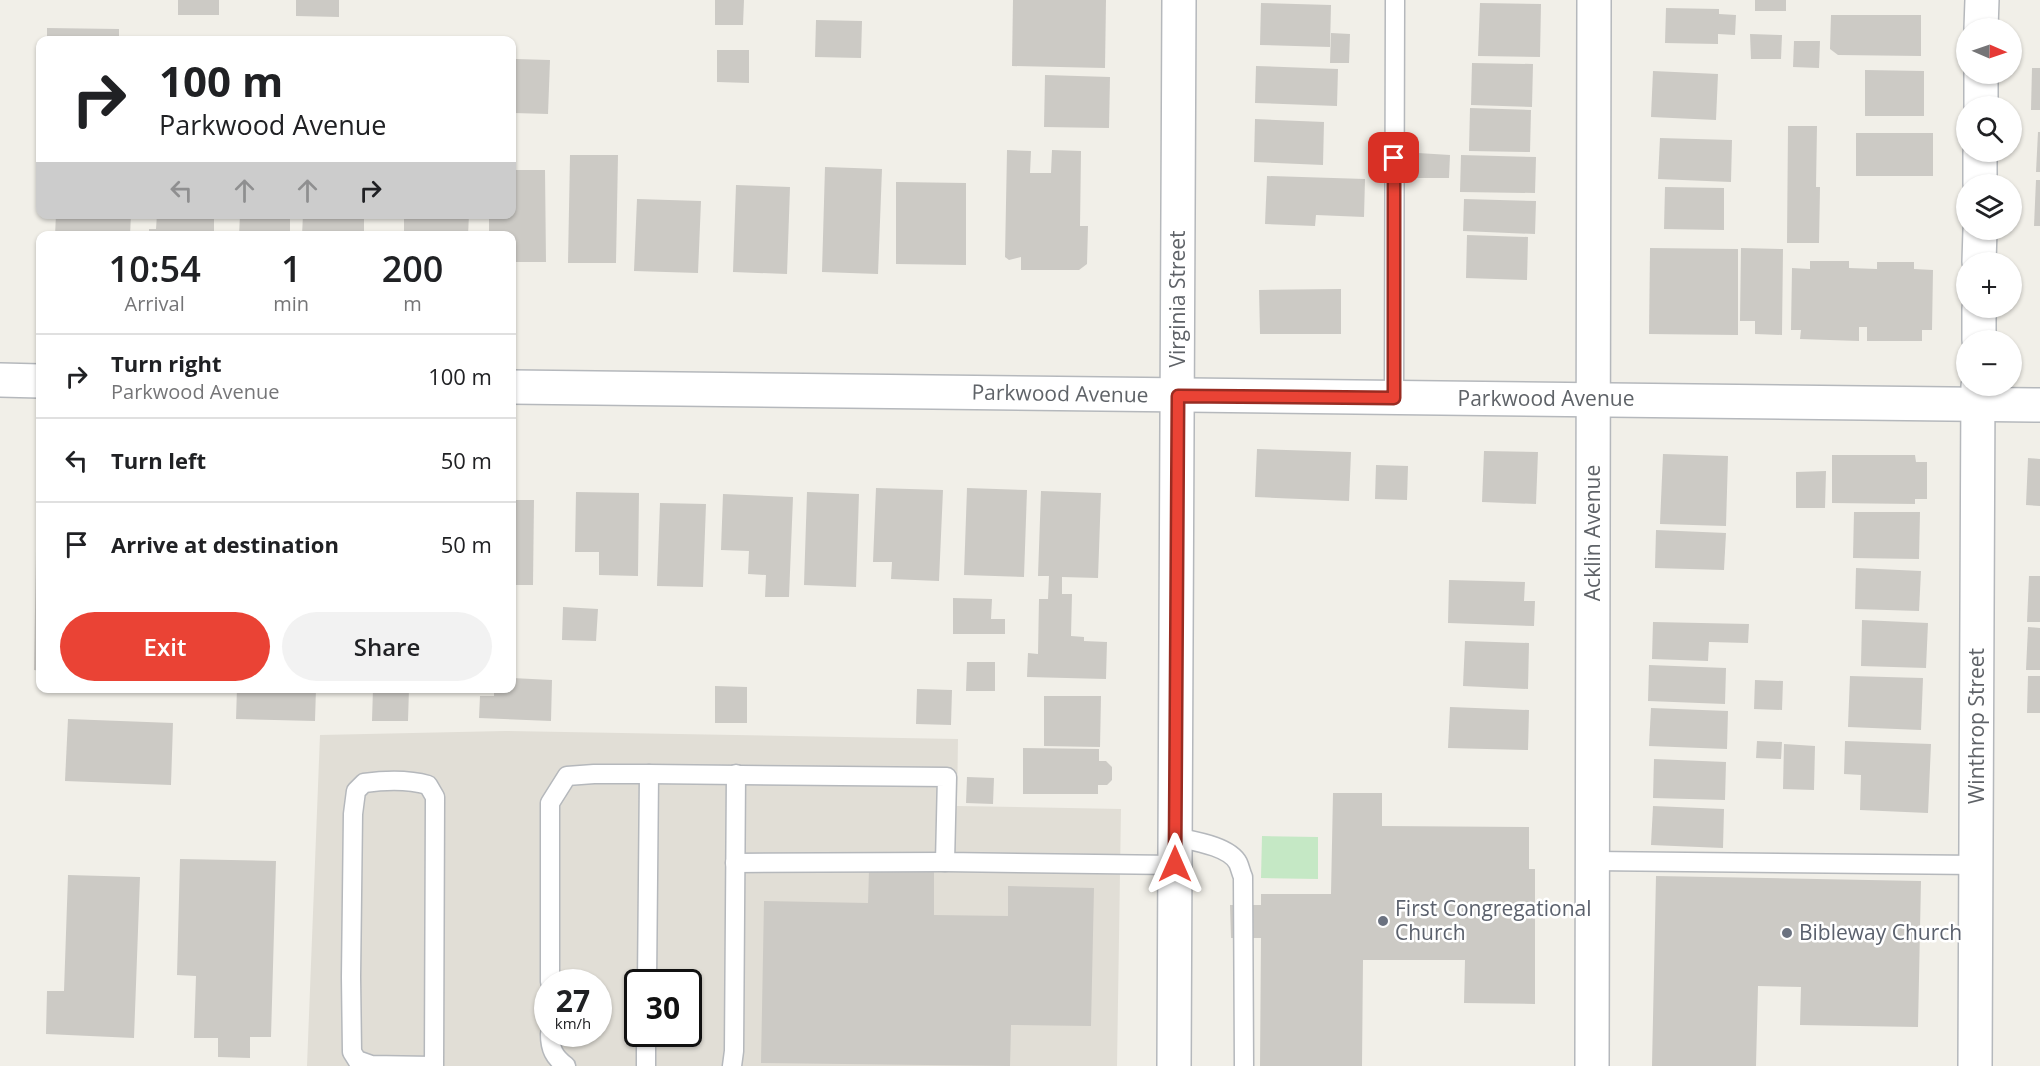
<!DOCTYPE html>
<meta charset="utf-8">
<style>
:root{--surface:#fff;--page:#f2f2f2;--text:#202124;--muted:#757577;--line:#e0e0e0;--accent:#ea4335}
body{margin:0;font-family:"Open Sans",sans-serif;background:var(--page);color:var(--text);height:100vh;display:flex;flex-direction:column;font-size:22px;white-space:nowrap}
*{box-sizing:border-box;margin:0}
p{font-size:20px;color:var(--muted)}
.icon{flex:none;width:33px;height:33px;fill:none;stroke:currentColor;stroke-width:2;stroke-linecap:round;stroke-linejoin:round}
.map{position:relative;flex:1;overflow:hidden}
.sheet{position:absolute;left:36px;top:231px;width:480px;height:462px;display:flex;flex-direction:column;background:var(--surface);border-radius:12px;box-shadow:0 2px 4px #0004}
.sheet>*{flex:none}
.banner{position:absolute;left:36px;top:36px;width:480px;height:183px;border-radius:12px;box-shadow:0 2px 4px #0004;background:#fff;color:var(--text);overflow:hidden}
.needle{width:39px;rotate:92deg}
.tools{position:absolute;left:1956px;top:18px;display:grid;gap:12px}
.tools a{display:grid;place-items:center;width:66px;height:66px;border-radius:50%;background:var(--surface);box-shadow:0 2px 4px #0004;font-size:30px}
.speed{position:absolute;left:534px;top:969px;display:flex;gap:12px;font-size:30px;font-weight:700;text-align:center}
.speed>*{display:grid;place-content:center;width:78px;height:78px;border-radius:50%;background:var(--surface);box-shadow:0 2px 4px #0004;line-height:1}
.speed small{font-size:15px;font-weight:400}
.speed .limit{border:3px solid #111;border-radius:9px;background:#fff;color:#111}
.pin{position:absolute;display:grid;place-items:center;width:51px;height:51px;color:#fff;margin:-26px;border-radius:12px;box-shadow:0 3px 9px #0006}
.me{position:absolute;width:66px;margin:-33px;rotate:0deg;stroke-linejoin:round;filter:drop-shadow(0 0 4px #0008)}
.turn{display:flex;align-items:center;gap:21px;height:126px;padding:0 24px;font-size:27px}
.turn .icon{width:78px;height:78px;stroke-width:2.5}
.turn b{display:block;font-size:42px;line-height:51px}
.lanes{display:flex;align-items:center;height:57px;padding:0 24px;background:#0003;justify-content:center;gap:30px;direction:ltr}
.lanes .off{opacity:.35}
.eta{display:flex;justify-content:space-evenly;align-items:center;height:102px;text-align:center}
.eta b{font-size:36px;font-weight:600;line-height:42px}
.cta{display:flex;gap:12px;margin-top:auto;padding:12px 24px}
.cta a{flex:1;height:69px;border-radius:36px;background:var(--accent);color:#fff;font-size:24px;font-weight:600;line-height:69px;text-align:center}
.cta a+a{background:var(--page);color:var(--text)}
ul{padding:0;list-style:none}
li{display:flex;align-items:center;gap:18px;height:84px;padding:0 24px;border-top:2px solid var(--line)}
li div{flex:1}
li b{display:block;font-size:22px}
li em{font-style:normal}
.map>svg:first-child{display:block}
.education{fill:#e1ded6;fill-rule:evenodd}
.green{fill:#c5e8c5}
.building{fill:#cccac5}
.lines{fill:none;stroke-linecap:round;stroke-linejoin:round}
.service-casing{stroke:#b5b8bc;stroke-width:21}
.minor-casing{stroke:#b5b8bc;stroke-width:36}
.service{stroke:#fff;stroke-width:18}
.minor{stroke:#fff;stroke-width:33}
.route-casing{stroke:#982c22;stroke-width:15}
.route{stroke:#ea4335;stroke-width:10}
.worship-dot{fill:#6b7280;stroke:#fff;stroke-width:2}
.labels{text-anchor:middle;stroke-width:5;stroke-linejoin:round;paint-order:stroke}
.street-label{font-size:21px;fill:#5f6368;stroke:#fff}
.worship-label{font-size:21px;fill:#5b616d;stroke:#fff;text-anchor:start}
</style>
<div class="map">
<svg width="2040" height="1066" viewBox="0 0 2040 1066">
<rect width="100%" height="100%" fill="#f1efe8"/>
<path class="education" d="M505,731L958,739L957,806L1121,809L1117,1066H307L320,735ZM548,982H598V1034H548ZM638,982H688V1034H638Z"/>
<path class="green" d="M1262,836L1318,837V879L1261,878Z"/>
<g class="building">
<rect x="178" y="0" width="41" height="15"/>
<path d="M296,0H339V17L296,16Z"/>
<path d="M715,0H744L743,25H715Z"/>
<path d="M1013,0H1106L1105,68L1012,66Z"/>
<rect x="1755" y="0" width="31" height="11"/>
<path d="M1261,3L1331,5L1330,47L1260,45Z"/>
<path d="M1480,3L1541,4L1540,57L1478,56Z"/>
<path d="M1666,8L1719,9V14L1736,15L1735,35L1718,34V44L1665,43Z"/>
<path d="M1831,15H1921V56L1838,55L1830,49Z"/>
<path d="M816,20L862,21L861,58L815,57Z"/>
<path d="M47,28L119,29V40H47Z"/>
<path d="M1331,33L1350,34L1349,63H1330Z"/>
<path d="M1750,34L1782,35L1781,59H1751Z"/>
<path d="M1794,41H1820L1819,68L1793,67Z"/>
<path d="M717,50H749V83L717,82Z"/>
<path d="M516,59L550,60L548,114L514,113Z"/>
<path d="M1472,63L1533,64L1532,107L1471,105Z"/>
<path d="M1256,66L1338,69L1337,106L1255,103Z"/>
<path d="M2032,68H2040V110H2031Z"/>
<path d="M1865,70L1924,71V116H1865Z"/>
<path d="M1653,71L1718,74L1716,120L1651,117Z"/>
<path d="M1045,75L1110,77L1109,128L1044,127Z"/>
<path d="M1470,108L1531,110L1530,152L1469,151Z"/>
<path d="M1255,119L1324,122L1323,165L1254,162Z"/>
<path d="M1788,126H1817L1816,187H1820L1819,243H1787Z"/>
<path d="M2038,132H2040V172H2036Z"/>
<rect x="1856" y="133" width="77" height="43"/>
<path d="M1660,138L1732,140L1731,182L1658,179Z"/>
<path d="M1007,150L1031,151L1030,173H1051L1052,150L1081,151L1080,226H1088L1087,264L1079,270H1021V257L1009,260L1005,257Z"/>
<path d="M1418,153L1450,155L1449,178H1417Z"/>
<path d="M570,155H618L616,263H568Z"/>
<path d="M1461,155L1536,157L1535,193L1460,192Z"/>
<path d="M825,167L882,169L878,274L822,272Z"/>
<path d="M512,170H545L546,262H512V236H489V214H512Z"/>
<path d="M1267,176L1365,179L1364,217L1316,215L1315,226L1265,224Z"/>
<path d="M2036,180H2040V226H2034Z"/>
<path d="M896,182L966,183V265L896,264Z"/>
<path d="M736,185L790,187L787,274L733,272Z"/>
<path d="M1665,187L1724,188V230L1664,229Z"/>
<path d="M637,199L701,201L698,273L634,271Z"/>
<path d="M1464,199L1536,201L1535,234L1463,231Z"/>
<path d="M56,214H131L130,236H55Z"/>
<path d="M157,214H214V236H149V229H156Z"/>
<path d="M240,214H290V236H239Z"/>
<path d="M303,214H364V236H302Z"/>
<path d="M404,214H469L468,236H404Z"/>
<path d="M1467,235L1528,237L1527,280L1466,278Z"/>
<path d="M1650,248L1738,249V335L1649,334Z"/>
<path d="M1741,248L1783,249L1782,335L1755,334V321H1740Z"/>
<path d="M1810,261H1849V268L1877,269V262H1914V269L1933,270L1932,330H1922V341H1867V327H1859V341L1800,339L1801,330H1791L1792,268L1810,269Z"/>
<path d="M1341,289V334H1260L1259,290Z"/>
<path d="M1257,449L1351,452L1349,501L1255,497Z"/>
<path d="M1484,451L1538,452L1536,504L1482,502Z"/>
<path d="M1663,454L1728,456L1726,526L1660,524Z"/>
<path d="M1832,455H1915L1916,462H1927V499H1915V504L1832,503Z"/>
<path d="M2028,458L2040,459V506L2026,505Z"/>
<path d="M1376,465L1408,466L1407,500L1375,499Z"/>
<path d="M1826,471L1825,508H1796V472Z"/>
<path d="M876,488L943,490L939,581L891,579L892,562H873Z"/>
<path d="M967,488L1027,490L1024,577L964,575Z"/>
<path d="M1041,491L1101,493L1098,578L1062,577V594H1072L1071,636L1084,637V641L1107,642L1106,679L1027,677L1028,653L1038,654L1039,599H1048L1049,576H1038Z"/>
<path d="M37,492H40V671L34,670Z"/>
<path d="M576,492L639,493L638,576L599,575V552H575Z"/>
<path d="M807,492L859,494L856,587L804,585Z"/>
<path d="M723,494L793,497L789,597H765L766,575L748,574L749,551L721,550Z"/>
<path d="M512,500H534L533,585H512Z"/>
<path d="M660,503L706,504L703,587L657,586Z"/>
<path d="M1854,512H1920L1919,559L1853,558Z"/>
<path d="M1656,530L1726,533L1724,570L1655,568Z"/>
<path d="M1856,568L1921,571L1919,611L1855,609Z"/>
<path d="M2029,576H2040V622H2027Z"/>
<path d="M1449,580L1525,582L1524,601H1535L1534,626L1448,623Z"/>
<path d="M953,598L992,599L991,619H1005V634H953Z"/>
<path d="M563,607L598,609L596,641L562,640Z"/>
<path d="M1862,620L1928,623L1926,668L1861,666Z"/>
<path d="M1653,622L1749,624L1748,643L1709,642L1708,661L1652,659Z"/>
<path d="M2028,627L2040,628V670H2026Z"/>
<path d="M1465,641L1529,643L1528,689L1463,686Z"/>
<path d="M967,662H995V691H966Z"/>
<path d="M1649,665L1726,668L1725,704L1648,701Z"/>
<path d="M1850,676L1923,678L1921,730L1848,727Z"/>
<path d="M2028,676H2040V713H2027Z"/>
<path d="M512,678L552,680L551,721L479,718L480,696H494V688H512Z"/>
<path d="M1755,680L1783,681L1782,710L1754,709Z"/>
<path d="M715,686L747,687V723H715Z"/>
<path d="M237,688H316L315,721L236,719Z"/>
<path d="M373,688H409L408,721H372Z"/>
<path d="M917,689L952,690L951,725L916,724Z"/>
<path d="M1044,696H1101L1100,747L1044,746Z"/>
<path d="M1450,707L1529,710L1528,750L1448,748Z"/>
<path d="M1651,708L1728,711L1727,749L1649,746Z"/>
<path d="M68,719L173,723L171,785L65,781Z"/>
<path d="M1757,741L1782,742L1781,759L1756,758Z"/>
<path d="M1845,741L1931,744L1928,813L1860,810L1861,775L1844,774Z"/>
<path d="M1784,744L1815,746L1814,790L1783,789Z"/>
<path d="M1023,748L1099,749V761H1106L1112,767V780L1107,785H1098V794H1023Z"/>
<path d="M1654,759L1726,762L1725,800L1653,798Z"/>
<path d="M967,777L994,778L993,804L966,803Z"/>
<path d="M1333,793H1382V826L1529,827V869H1535V1004L1464,1003L1465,960H1363L1362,1066H1260L1261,938H1231L1230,905H1261V894H1331Z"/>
<path d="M1653,806L1724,809L1723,848L1651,845Z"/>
<path d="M180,859L276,861L271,1037H250V1058L218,1057V1038H194L196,976L177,975Z"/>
<path d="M869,870L934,871V915L1008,916V886L1094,888L1091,1026L1011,1025L1010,1066L761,1063L764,901L868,903Z"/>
<path d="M68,875L140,877L134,1038L46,1034L47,991H64Z"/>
<path d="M1656,876L1921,881L1918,1027L1800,1025L1801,987L1758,986L1756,1066H1652Z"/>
</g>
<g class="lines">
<defs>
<g id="service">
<path d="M1394,398L1395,0"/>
<path d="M1175,837C1193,841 1229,846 1238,863C1240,867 1241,873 1243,877L1244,1066"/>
<path d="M1593,861L1977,865"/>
<path d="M735,863L945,862"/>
<path d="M550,982V803L567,776L594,774H649L947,777L945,862L1175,865"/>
<path d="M647,982L649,774"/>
<path d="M550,1034C550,1049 554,1057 566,1066"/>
<path d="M432,1066L371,1065L357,1060L352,1052L351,977L353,814L356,791L364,783C386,780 407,779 428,785L435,797L434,1066"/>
<path d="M646,1066V1034"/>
<path d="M732,1066L734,1051L736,774"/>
</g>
<g id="minor">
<path d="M1981,28L1982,0"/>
<path d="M1981,106V74"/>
<path d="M1980,184V152"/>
<path d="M1979,262L1980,230"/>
<path d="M1979,340V308"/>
<path d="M0,380L40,381"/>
<path d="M512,387L2040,405"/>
<path d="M1174,1066L1179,0"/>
<path d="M1592,1066L1594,0"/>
<path d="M1975,1066L1978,386"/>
</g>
</defs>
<use href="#service" class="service-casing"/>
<use href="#minor" class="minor-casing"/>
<use href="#service" class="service"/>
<use href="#minor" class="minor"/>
</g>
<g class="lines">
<defs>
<path id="route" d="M1175,864L1178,396L1394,398V158"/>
</defs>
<use href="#route" class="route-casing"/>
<use href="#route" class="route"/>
</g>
<g class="worship-dot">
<circle cx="1383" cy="921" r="6"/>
<circle cx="1787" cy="933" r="6"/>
</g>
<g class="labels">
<g class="street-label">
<text transform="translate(1178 299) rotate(-90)" y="7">Virginia Street</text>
<text transform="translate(1060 394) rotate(1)" y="7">Parkwood Avenue</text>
<text x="1546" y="406">Parkwood Avenue</text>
<text transform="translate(1593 533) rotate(-90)" y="7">Acklin Avenue</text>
<text transform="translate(1977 726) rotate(-90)" y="7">Winthrop Street</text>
</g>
<g class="worship-label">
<text x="1395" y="916">First Congregational<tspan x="1395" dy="24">Church</tspan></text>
<text x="1799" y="940">Bibleway Church</text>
</g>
</g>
</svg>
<div class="tools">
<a><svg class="needle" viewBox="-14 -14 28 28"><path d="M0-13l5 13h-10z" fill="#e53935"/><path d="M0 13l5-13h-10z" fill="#757577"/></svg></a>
<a><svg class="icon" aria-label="search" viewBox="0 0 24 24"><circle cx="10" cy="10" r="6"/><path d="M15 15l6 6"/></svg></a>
<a><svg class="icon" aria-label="layers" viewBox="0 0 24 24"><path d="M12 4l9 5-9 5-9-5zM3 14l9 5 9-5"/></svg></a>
<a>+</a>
<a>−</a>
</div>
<div class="speed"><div>27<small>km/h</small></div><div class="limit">30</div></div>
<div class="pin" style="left:1394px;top:158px;background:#d93025"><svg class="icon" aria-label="arrive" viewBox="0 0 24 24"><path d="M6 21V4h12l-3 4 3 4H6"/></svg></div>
<svg class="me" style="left:1175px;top:864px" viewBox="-20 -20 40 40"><path d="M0-17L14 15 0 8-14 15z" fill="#ea4335" stroke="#fff" stroke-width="4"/></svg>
<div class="banner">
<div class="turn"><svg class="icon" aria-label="right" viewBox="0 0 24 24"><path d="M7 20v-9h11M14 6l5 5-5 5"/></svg><div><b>100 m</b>Parkwood Avenue</div></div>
<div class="lanes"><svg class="icon off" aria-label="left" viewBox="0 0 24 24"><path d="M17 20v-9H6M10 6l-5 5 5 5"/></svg><svg class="icon off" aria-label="ahead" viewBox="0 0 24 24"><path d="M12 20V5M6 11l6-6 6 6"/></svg><svg class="icon off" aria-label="ahead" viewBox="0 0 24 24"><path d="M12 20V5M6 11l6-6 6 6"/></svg><svg class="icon" aria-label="right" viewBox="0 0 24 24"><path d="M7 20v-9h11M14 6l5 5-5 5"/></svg></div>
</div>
<section class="sheet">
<div class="eta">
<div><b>10:54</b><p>Arrival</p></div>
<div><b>1</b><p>min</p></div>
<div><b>200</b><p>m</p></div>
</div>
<ul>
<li><svg class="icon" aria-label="right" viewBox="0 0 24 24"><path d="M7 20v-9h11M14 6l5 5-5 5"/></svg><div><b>Turn right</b><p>Parkwood Avenue</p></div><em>100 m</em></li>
<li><svg class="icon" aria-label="left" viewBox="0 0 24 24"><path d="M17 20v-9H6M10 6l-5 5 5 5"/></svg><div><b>Turn left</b></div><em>50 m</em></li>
<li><svg class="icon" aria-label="arrive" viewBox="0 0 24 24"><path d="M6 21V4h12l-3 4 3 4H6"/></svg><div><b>Arrive at destination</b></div><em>50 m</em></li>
</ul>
<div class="cta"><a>Exit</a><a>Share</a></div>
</section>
</div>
